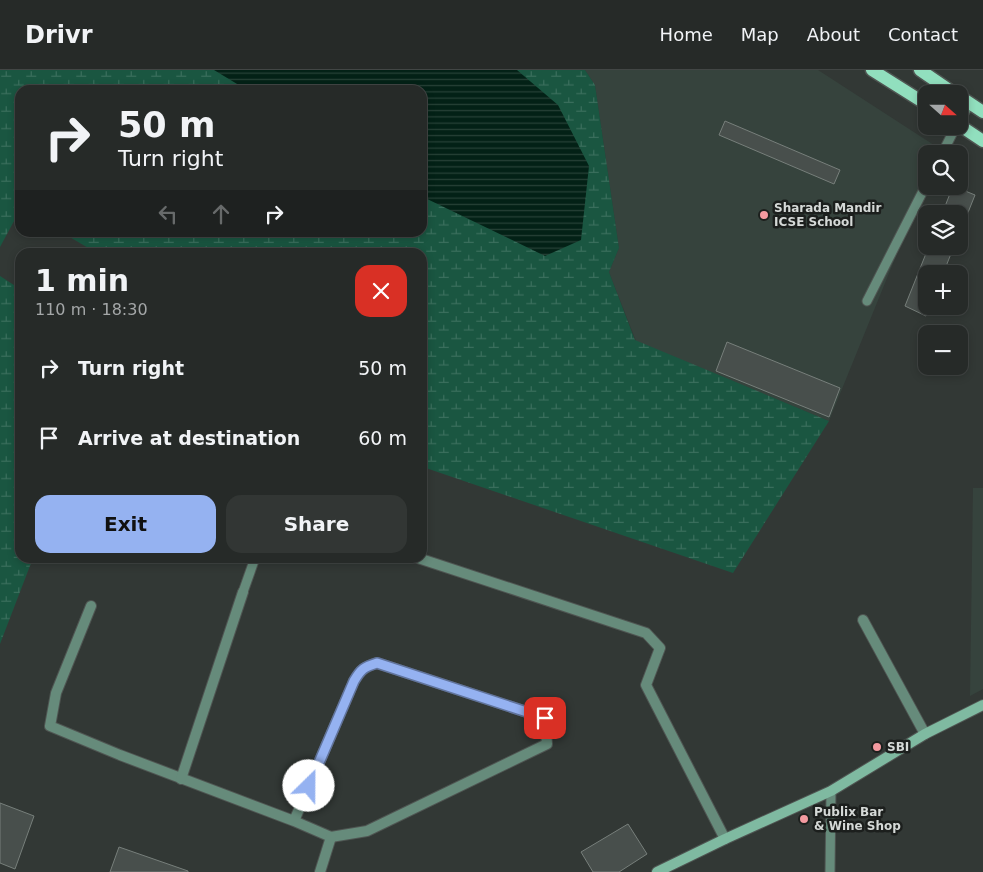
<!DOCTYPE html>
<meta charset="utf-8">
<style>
:root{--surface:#262a28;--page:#323634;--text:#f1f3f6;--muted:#a4a7a8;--line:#424645;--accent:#95b2f1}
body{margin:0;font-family:"DejaVu Sans",sans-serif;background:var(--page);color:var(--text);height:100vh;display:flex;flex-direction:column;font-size:19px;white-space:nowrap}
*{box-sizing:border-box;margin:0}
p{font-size:16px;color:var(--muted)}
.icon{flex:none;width:28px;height:28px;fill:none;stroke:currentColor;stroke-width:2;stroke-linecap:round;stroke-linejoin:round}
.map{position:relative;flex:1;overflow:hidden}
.drawer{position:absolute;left:15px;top:178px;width:412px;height:315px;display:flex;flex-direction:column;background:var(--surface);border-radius:15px;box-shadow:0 2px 8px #0003,0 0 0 1px var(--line)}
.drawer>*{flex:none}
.banner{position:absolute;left:15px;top:15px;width:412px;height:152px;border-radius:15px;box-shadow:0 2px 8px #0003,0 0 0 1px var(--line);background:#262a28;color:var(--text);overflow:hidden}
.needle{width:32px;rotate:111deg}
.buttons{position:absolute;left:918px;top:15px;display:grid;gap:10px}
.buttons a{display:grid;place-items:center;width:50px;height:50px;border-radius:10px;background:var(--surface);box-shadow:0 2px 8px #0003,0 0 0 1px var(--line);font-size:25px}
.pin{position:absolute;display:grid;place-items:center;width:42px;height:42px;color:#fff;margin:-21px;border-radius:10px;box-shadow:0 2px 8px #0006}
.me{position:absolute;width:55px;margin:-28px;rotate:23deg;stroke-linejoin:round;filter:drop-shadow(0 0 4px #0008)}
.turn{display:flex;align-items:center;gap:18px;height:105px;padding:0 20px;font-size:22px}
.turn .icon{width:65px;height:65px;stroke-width:2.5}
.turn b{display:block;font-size:35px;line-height:42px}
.lanes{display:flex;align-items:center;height:48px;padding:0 20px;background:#0003;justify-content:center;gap:25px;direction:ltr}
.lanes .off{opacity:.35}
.round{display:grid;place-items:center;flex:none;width:52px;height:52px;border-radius:15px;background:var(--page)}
.overview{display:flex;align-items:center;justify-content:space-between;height:85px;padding:0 20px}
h1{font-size:30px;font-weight:800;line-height:38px}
.action{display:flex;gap:10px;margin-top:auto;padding:10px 20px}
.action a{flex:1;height:58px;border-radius:15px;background:var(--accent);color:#111;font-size:20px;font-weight:800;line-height:58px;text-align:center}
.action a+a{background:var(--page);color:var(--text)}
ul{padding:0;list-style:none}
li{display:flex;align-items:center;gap:15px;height:70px;padding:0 20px}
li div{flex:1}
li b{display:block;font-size:19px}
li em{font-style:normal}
header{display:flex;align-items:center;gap:30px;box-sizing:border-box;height:70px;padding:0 25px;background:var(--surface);border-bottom:1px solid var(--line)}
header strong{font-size:24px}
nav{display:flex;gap:28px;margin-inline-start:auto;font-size:18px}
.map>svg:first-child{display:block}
.built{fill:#36433d}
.wetland{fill:url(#wetland-marsh)}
.water{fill:url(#water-rules)}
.building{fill:#484f4c;stroke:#777f7b}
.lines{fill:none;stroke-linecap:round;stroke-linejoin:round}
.lane-casing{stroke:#4f5552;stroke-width:11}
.street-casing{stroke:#4f5552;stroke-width:12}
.secondary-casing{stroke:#4f5552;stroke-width:12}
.primary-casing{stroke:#4f5552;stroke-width:15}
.lane{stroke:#668b7b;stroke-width:9}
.street{stroke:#668b7b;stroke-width:10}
.secondary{stroke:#7fbaa1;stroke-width:10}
.primary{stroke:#91dfbe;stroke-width:12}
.route-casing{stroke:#61749d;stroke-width:12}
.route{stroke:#95b2f1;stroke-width:9}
.poi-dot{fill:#f49aa0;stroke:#1c1f1d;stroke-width:2}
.labels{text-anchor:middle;stroke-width:5;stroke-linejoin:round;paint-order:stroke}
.poi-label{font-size:12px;font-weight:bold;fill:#d5d9d7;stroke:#1c1f1d;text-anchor:start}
</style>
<header>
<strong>Drivr</strong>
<nav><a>Home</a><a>Map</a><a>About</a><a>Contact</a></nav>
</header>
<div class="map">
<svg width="983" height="802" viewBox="0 0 983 802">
<defs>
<pattern id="wetland-marsh" width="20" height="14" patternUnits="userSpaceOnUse" patternTransform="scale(1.25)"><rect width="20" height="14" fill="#1a5641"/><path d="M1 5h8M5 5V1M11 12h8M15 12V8" fill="none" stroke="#3a6e5c"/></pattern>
<pattern id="water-rules" width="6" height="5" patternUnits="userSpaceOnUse" patternTransform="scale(1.25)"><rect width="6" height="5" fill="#032116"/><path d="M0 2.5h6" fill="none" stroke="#274137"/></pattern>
</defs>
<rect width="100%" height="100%" fill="#323835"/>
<g class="built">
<path d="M585,0H818L940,79L938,84H926V112L829,351L636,271L609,202L619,178L595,15Z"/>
<path d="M973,418H983V619L970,626Z"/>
</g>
<g class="wetland">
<path d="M0,0H585L595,15L619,178L609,202L635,270L829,351L733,503L423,397V378L425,370L422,369V182H95L63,163L422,162V20H20V140L0,177Z"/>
<path d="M0,206L20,219V488H33L0,574Z"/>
</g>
<path class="water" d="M214,0H517L558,35L589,96L581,170L545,186L423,127L422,20H247Z"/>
<g class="building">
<path d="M725,51L840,100L834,114L719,65Z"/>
<path d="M953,116L975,125L959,165V144H942Z"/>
<path d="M929,176H954L943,204H926V236H930L926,246L905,236Z"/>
<path d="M727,272L840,318L829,347L716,301Z"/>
<path d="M0,733L34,746L15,799L0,793Z"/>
<path d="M628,754L647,784L619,802H593L581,782Z"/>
<path d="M119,777L188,801V802H110Z"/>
</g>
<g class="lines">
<defs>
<g id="lane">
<path d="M959,52L970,33"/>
<path d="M942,84L956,56"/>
<path d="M867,231L926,115"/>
<path d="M243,522L255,488"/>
<path d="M830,802L831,721"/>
</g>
<g id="street">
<path d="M418,488L646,563L660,578L646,615L725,769"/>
<path d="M91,536L56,623L50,656L120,685L294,751L331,767L367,761L547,674L545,648L377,593C364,597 361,600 354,611L294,751"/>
<path d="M863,550L925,664"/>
<path d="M181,709L243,522"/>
<path d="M320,802L331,767"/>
</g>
<path id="secondary" d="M657,802L725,769L831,721L925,664L983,635"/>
<g id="primary">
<path d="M872,0L926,34"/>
<path d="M920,0L955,24"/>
<path d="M959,26L983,42"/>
<path d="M959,55L983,71"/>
</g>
</defs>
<use href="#lane" class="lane-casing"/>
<use href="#street" class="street-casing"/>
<use href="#secondary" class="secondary-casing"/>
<use href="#primary" class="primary-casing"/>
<use href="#lane" class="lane"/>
<use href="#street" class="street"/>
<use href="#secondary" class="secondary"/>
<use href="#primary" class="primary"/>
</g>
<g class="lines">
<defs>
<path id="route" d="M309,716L354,611C361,599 364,597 377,593L545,648"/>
</defs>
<use href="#route" class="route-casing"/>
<use href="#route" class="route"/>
</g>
<g class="poi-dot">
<circle cx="764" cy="145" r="5"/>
<circle cx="877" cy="677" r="5"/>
<circle cx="804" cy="749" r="5"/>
</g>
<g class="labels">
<g class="poi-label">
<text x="774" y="142">Sharada Mandir<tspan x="774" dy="14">ICSE School</tspan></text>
<text x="887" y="681">SBI</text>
<text x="814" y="746">Publix Bar<tspan x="814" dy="14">&amp; Wine Shop</tspan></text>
</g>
</g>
</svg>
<div class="buttons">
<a><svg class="needle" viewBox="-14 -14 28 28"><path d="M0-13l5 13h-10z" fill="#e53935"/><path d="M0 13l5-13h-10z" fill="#a4a7a8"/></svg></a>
<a><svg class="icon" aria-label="search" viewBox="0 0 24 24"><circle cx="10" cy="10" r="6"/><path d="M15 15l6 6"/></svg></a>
<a><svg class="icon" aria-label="layers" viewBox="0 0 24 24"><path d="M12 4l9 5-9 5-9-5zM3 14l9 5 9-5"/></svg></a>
<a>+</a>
<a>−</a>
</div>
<div class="pin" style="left:545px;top:648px;background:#d93025"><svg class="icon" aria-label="arrive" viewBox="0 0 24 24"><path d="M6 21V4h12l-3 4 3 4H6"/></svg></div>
<svg class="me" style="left:309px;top:716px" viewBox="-20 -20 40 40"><circle r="19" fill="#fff"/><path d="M0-13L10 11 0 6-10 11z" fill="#95b2f1"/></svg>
<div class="banner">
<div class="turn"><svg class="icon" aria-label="right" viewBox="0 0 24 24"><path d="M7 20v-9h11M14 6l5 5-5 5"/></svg><div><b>50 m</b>Turn right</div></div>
<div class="lanes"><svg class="icon off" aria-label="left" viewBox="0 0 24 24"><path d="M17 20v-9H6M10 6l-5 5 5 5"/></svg><svg class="icon off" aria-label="ahead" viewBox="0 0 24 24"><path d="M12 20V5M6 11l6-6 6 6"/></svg><svg class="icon" aria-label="right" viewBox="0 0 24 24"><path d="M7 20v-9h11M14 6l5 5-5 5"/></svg></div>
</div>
<section class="drawer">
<div class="overview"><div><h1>1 min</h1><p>110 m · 18:30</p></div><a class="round" style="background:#d93025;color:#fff"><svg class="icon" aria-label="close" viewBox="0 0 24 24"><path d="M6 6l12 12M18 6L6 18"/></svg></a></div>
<ul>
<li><svg class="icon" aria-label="right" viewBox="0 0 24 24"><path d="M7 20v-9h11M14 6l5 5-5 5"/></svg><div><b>Turn right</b></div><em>50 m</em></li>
<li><svg class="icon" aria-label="arrive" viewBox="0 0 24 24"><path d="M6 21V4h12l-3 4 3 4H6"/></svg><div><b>Arrive at destination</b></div><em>60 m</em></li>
</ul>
<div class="action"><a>Exit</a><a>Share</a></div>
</section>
</div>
